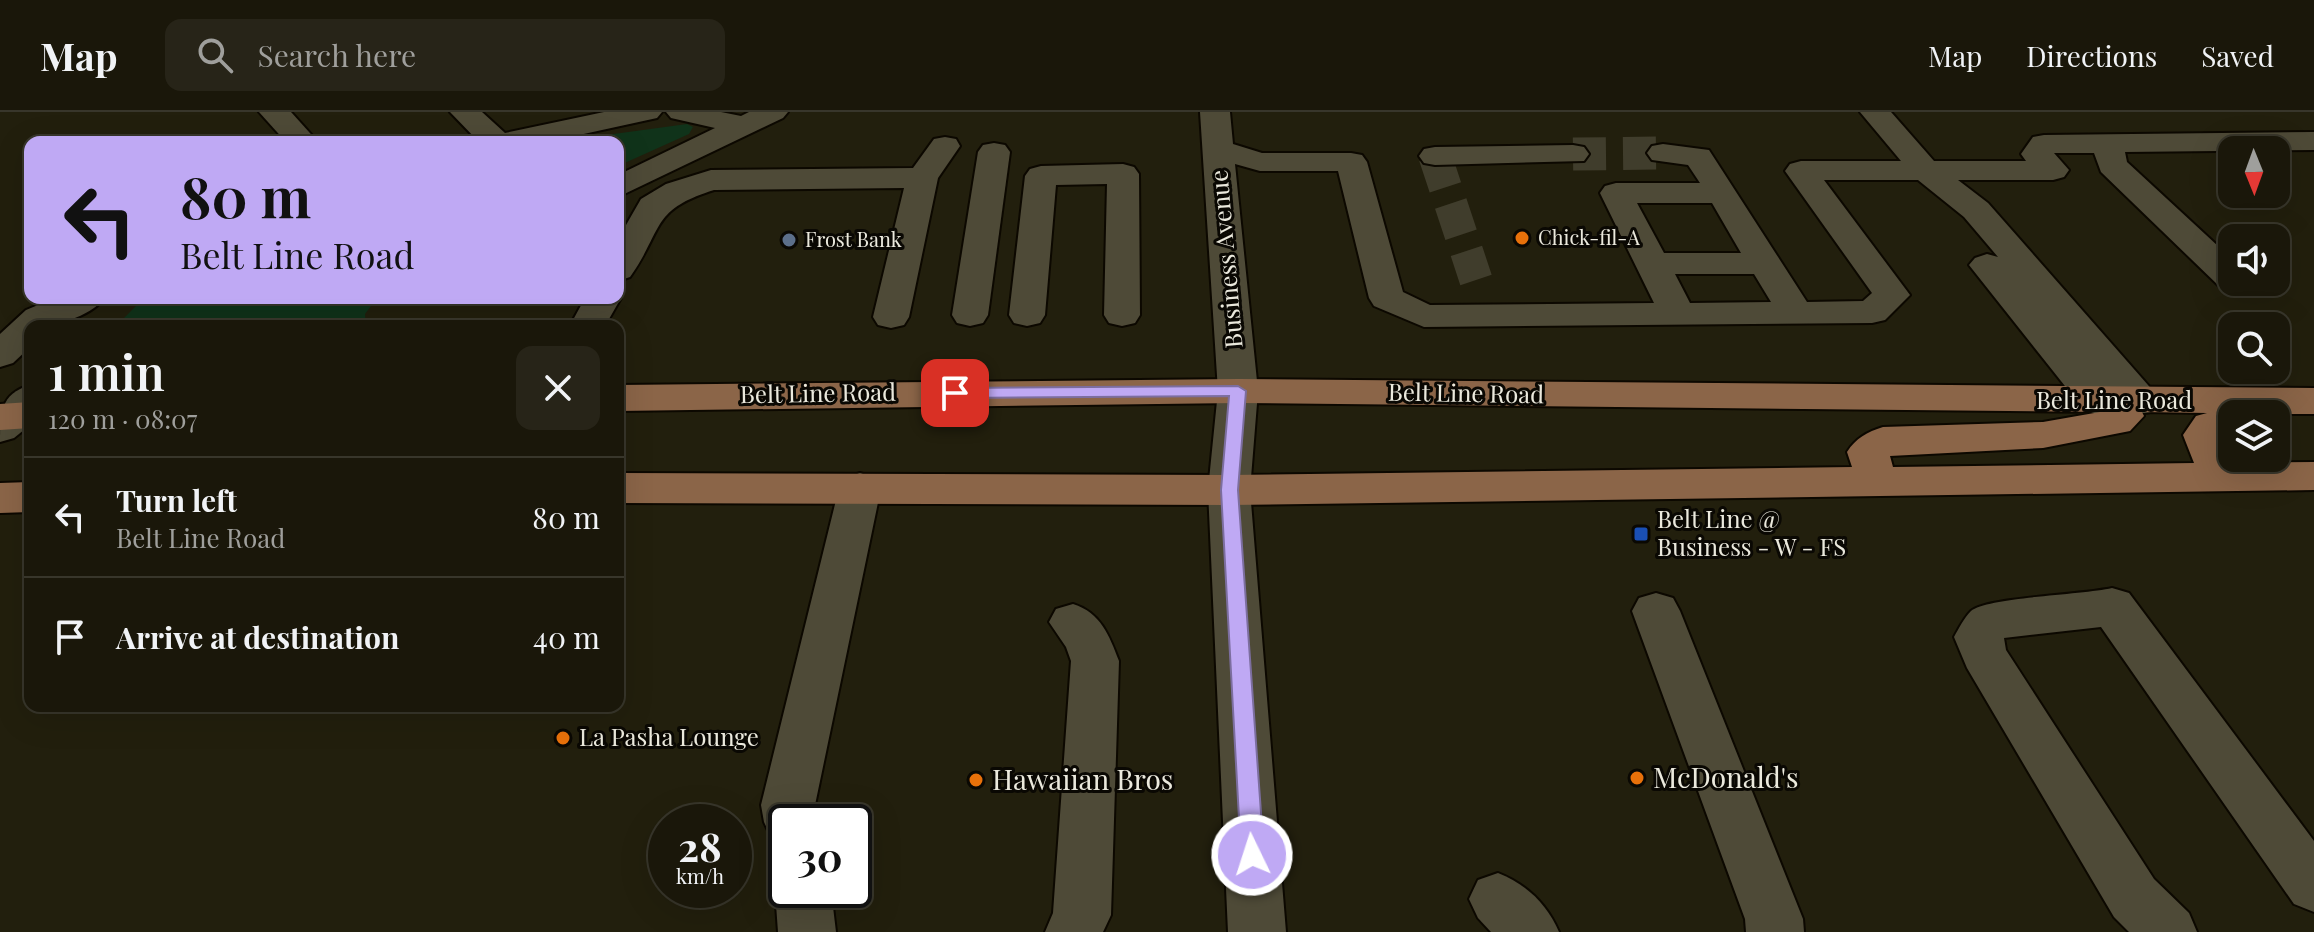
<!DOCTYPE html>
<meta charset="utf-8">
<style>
:root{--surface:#1a170a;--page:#272418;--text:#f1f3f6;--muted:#9f9f9c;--line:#38362b}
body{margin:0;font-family:"Playfair Display",serif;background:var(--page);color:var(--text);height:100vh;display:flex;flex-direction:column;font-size:30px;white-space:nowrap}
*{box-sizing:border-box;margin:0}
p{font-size:26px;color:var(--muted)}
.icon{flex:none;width:44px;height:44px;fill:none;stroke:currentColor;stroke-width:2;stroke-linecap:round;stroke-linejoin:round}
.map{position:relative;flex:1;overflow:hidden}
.panel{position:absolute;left:24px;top:208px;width:600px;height:392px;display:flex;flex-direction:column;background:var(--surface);border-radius:16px;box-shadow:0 8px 32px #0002,0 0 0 2px var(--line)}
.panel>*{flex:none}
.hud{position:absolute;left:24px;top:24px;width:600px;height:168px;border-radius:16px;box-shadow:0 8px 32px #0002,0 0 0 2px var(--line);background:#bfa9f4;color:#111;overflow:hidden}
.needle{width:52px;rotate:179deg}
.fabs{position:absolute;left:2218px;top:24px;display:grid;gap:16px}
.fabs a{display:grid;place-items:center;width:72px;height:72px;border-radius:16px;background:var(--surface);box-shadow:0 8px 32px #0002,0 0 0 2px var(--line);font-size:40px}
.speed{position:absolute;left:648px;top:692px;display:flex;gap:16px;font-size:40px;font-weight:700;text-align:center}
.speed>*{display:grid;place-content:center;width:104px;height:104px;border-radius:50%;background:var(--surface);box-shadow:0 8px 32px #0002,0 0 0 2px var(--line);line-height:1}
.speed small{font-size:20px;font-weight:400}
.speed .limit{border:4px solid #111;border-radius:12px;background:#fff;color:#111}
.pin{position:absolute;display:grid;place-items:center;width:68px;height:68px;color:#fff;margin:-34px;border-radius:16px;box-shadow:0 4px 12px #0006}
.me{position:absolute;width:88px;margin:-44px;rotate:356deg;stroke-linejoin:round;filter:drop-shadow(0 0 6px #0008)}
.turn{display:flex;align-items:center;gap:28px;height:168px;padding:0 24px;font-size:36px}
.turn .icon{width:104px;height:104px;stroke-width:2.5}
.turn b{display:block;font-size:56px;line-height:68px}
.round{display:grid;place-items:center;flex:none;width:84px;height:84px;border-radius:16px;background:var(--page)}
.head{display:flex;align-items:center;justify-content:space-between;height:136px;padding:0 24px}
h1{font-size:48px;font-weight:600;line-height:60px}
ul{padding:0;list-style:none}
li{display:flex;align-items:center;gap:24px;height:120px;padding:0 24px;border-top:2px solid var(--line)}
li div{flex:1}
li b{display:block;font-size:30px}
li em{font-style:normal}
header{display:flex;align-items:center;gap:48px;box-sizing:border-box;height:112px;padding:0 40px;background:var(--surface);border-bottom:2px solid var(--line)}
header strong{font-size:38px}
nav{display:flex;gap:44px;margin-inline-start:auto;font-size:28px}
.search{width:560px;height:72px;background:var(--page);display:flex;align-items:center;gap:20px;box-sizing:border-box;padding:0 28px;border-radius:16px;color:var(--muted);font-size:30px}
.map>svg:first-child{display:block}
.green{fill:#10331a}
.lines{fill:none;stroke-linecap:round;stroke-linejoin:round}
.minor-tunnel{stroke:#403d2c;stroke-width:33;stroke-dasharray:33 17;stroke-linecap:butt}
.minor-casing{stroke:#0c0800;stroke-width:4}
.major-casing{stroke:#0c0800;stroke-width:4}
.minor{fill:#4e4a37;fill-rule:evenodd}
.major{fill:#8b6548;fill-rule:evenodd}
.route{fill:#bfa9f4;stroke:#7c6e9f;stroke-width:2}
.food-dot{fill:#e8710a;stroke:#0a0803;stroke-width:3}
.service-dot{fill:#5c6f8a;stroke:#0a0803;stroke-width:3}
.transit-dot{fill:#1a4fb4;stroke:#0a0803;stroke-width:3}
.labels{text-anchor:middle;stroke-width:6;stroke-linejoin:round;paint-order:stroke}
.far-poi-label{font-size:20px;fill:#ebe9dd;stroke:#0a0803;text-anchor:start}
.street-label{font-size:24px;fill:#ebe9dd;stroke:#0a0803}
.poi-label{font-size:24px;fill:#ebe9dd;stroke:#0a0803;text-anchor:start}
.near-poi-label{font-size:28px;fill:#ebe9dd;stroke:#0a0803;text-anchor:start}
</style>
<header>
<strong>Map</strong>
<div class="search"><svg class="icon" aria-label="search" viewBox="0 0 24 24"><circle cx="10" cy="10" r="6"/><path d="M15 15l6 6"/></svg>Search here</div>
<nav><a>Map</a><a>Directions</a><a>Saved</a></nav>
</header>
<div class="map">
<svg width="2314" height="820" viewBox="0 0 2314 820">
<rect width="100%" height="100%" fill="#221f0d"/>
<g class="green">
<path d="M687,12L693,15L689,22L618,54V30H555Z"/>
<path d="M144,186H377L365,202L366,214H120V210Z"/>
</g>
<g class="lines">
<g class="minor-tunnel">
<path d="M1573,42L1663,41"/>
<path d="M1435,44L1476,168"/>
</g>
<defs>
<g id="minor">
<path d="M259,0H291L318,30H286Z"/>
<path d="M450,0H482L505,21L604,0H662L657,6L547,30H479Z"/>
<path d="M666,0H721L741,4L749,0H788L783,6L618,85V63L715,16L671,6Z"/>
<path d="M1200,0H1230L1233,32L1262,41H1351L1362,43L1367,50L1403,180L1430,193L1654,191L1600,81L1605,74L1616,71H1700L1688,53L1652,48L1647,41L1652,34L1663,32L1709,38L1807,190L1863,189L1872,181L1785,59L1790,52L1801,49H1901L1860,0H1891L1934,49H2026L2021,42L2033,25L2044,23L2314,20V38L2125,40L2127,50L2232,147V170H2247L2232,177L2219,174L2101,60L2094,41H2054L2069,58L2064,65L2053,68H1958L1988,91L2155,281L2161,290L2155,299C2136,304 2128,300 2116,286L2118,289L2112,298L2098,302L2084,298L1969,153L1975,146L1987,142L1998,145L1964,105L1918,68H1824L1910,183L1885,208L1872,211L1424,215L1374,194L1369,186L1338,59H1260L1235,52L1258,279L1250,378L1286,820H1228L1208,378L1218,279ZM1637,91H1712L1741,141H1664ZM1675,162H1754L1771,190L1690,191Z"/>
<path d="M945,25L956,27L960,34L938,66L909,205L904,213L891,216L878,213L873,205L904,76L714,78C650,98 664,117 630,165L618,169V127L641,87L666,72L711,58L913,56L934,27Z"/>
<path d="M994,31L1005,33L1010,40L988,203L983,211L970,214L957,211L952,203L978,40L983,33Z"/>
<path d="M1573,33L1584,35L1589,42L1584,49L1435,53L1424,51L1419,44L1424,37L1435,35Z"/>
<path d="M1123,52L1134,55L1139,62L1140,203L1135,211L1122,214L1109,211L1104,203L1107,72L1056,73L1045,203L1040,211L1027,214L1014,211L1009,203L1025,64L1030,57L1041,54Z"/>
<path d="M618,182L621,186L605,214H577L573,208L585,186H618Z"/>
<path d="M55,186H104C90,206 53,214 30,214V235L13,251L0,255V222L26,198Z"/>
<path d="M30,273V313L14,326L0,330C0,302 0,282 30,273Z"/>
<path d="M860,361L875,366L881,376L815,693L818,710H786V732L772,727L764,710L761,693L839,376L845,366Z"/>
<path d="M2112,476L2129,481L2314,729V800L2294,792L2101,515L2004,526L2006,538L2154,767L2189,801L2197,820H2129L2114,805L1967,556L1954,525C1959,516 1964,506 1971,499C1987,485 2083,483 2112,476Z"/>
<path d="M1656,481L1673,486L1680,499L1803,807L1804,820H1746L1745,807L1632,499L1639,486Z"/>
<path d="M1073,492C1101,501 1109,523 1119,549L1111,803L1103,820H1045L1053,801L1071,549L1066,535L1049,510L1056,497Z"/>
<path d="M786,758V778H831L836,820H778L775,778Z"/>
<path d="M1498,761C1526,772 1547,792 1559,820H1491L1478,806L1469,787L1478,768Z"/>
</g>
<g id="major">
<path d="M1238,267L2314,276V302H2232V326H2225L2235,351L2314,350V378L1229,393L618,391V361L1229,363L1852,355L1847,340C1856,326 1867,320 1883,315L2043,310L2100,300L1238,291L618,299V273ZM2142,300L2207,301L2196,304L2183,323L2194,351L1893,355L1890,344L2043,336L2130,319L2144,304Z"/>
<path d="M30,290V316L0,318V292Z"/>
<path d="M30,370V400L0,401V371Z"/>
</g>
</defs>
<use href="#minor" class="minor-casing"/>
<use href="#major" class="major-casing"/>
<use href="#minor" class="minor"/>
<use href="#major" class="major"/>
</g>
<path class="route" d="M1238,274L1246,279L1238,378L1264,743L1260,750L1252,753L1244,750L1241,743L1221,378L1229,284L955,286L947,281L955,276Z"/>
<g class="food-dot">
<circle cx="1522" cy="126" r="8"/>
<circle cx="563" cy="626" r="8"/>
<circle cx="1637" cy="666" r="8"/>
<circle cx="976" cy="668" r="8"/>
</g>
<circle class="service-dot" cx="789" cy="128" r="8"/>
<rect class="transit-dot" x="1633" y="414" width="16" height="16" rx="4"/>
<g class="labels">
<g class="far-poi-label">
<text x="1538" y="133">Chick-fil-A</text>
<text x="805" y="135">Frost Bank</text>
</g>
<g class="street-label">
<text transform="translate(1227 147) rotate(-95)" y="8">Business Avenue</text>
<text transform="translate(818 282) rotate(-1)" y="8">Belt Line Road</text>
<text transform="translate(1466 282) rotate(1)" y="8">Belt Line Road</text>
<text x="2114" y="297">Belt Line Road</text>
</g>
<g class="poi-label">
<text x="1657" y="416">Belt Line @<tspan x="1657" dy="28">Business - W - FS</tspan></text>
<text x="579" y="634">La Pasha Lounge</text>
</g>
<g class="near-poi-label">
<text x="1653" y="676">McDonald's</text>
<text x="992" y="678">Hawaiian Bros</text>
</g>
</g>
</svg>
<div class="fabs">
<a><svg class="needle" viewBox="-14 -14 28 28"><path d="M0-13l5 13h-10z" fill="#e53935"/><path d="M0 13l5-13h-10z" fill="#9f9f9c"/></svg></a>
<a><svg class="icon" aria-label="sound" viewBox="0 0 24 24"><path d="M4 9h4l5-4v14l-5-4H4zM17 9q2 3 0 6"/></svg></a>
<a><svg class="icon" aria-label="search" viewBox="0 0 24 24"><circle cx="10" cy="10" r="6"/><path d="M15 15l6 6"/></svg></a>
<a><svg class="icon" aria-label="layers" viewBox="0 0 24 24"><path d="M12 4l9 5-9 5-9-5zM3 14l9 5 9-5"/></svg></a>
</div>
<div class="speed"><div>28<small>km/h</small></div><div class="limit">30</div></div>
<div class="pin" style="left:955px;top:281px;background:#d93025"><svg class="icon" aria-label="arrive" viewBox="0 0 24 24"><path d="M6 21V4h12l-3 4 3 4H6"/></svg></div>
<svg class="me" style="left:1252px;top:743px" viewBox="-20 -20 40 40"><circle r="17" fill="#bfa9f4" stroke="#fff" stroke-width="3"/><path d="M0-11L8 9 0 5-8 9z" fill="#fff"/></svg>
<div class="hud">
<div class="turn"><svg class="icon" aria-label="left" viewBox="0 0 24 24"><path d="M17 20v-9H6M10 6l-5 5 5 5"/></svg><div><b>80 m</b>Belt Line Road</div></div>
</div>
<section class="panel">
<div class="head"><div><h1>1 min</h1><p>120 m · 08:07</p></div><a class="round"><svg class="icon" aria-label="close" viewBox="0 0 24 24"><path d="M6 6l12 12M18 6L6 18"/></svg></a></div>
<ul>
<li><svg class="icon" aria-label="left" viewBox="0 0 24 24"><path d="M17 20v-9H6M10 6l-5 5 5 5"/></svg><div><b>Turn left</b><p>Belt Line Road</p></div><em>80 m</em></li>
<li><svg class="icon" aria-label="arrive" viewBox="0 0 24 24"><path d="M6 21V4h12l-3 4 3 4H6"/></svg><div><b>Arrive at destination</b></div><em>40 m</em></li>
</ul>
</section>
</div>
